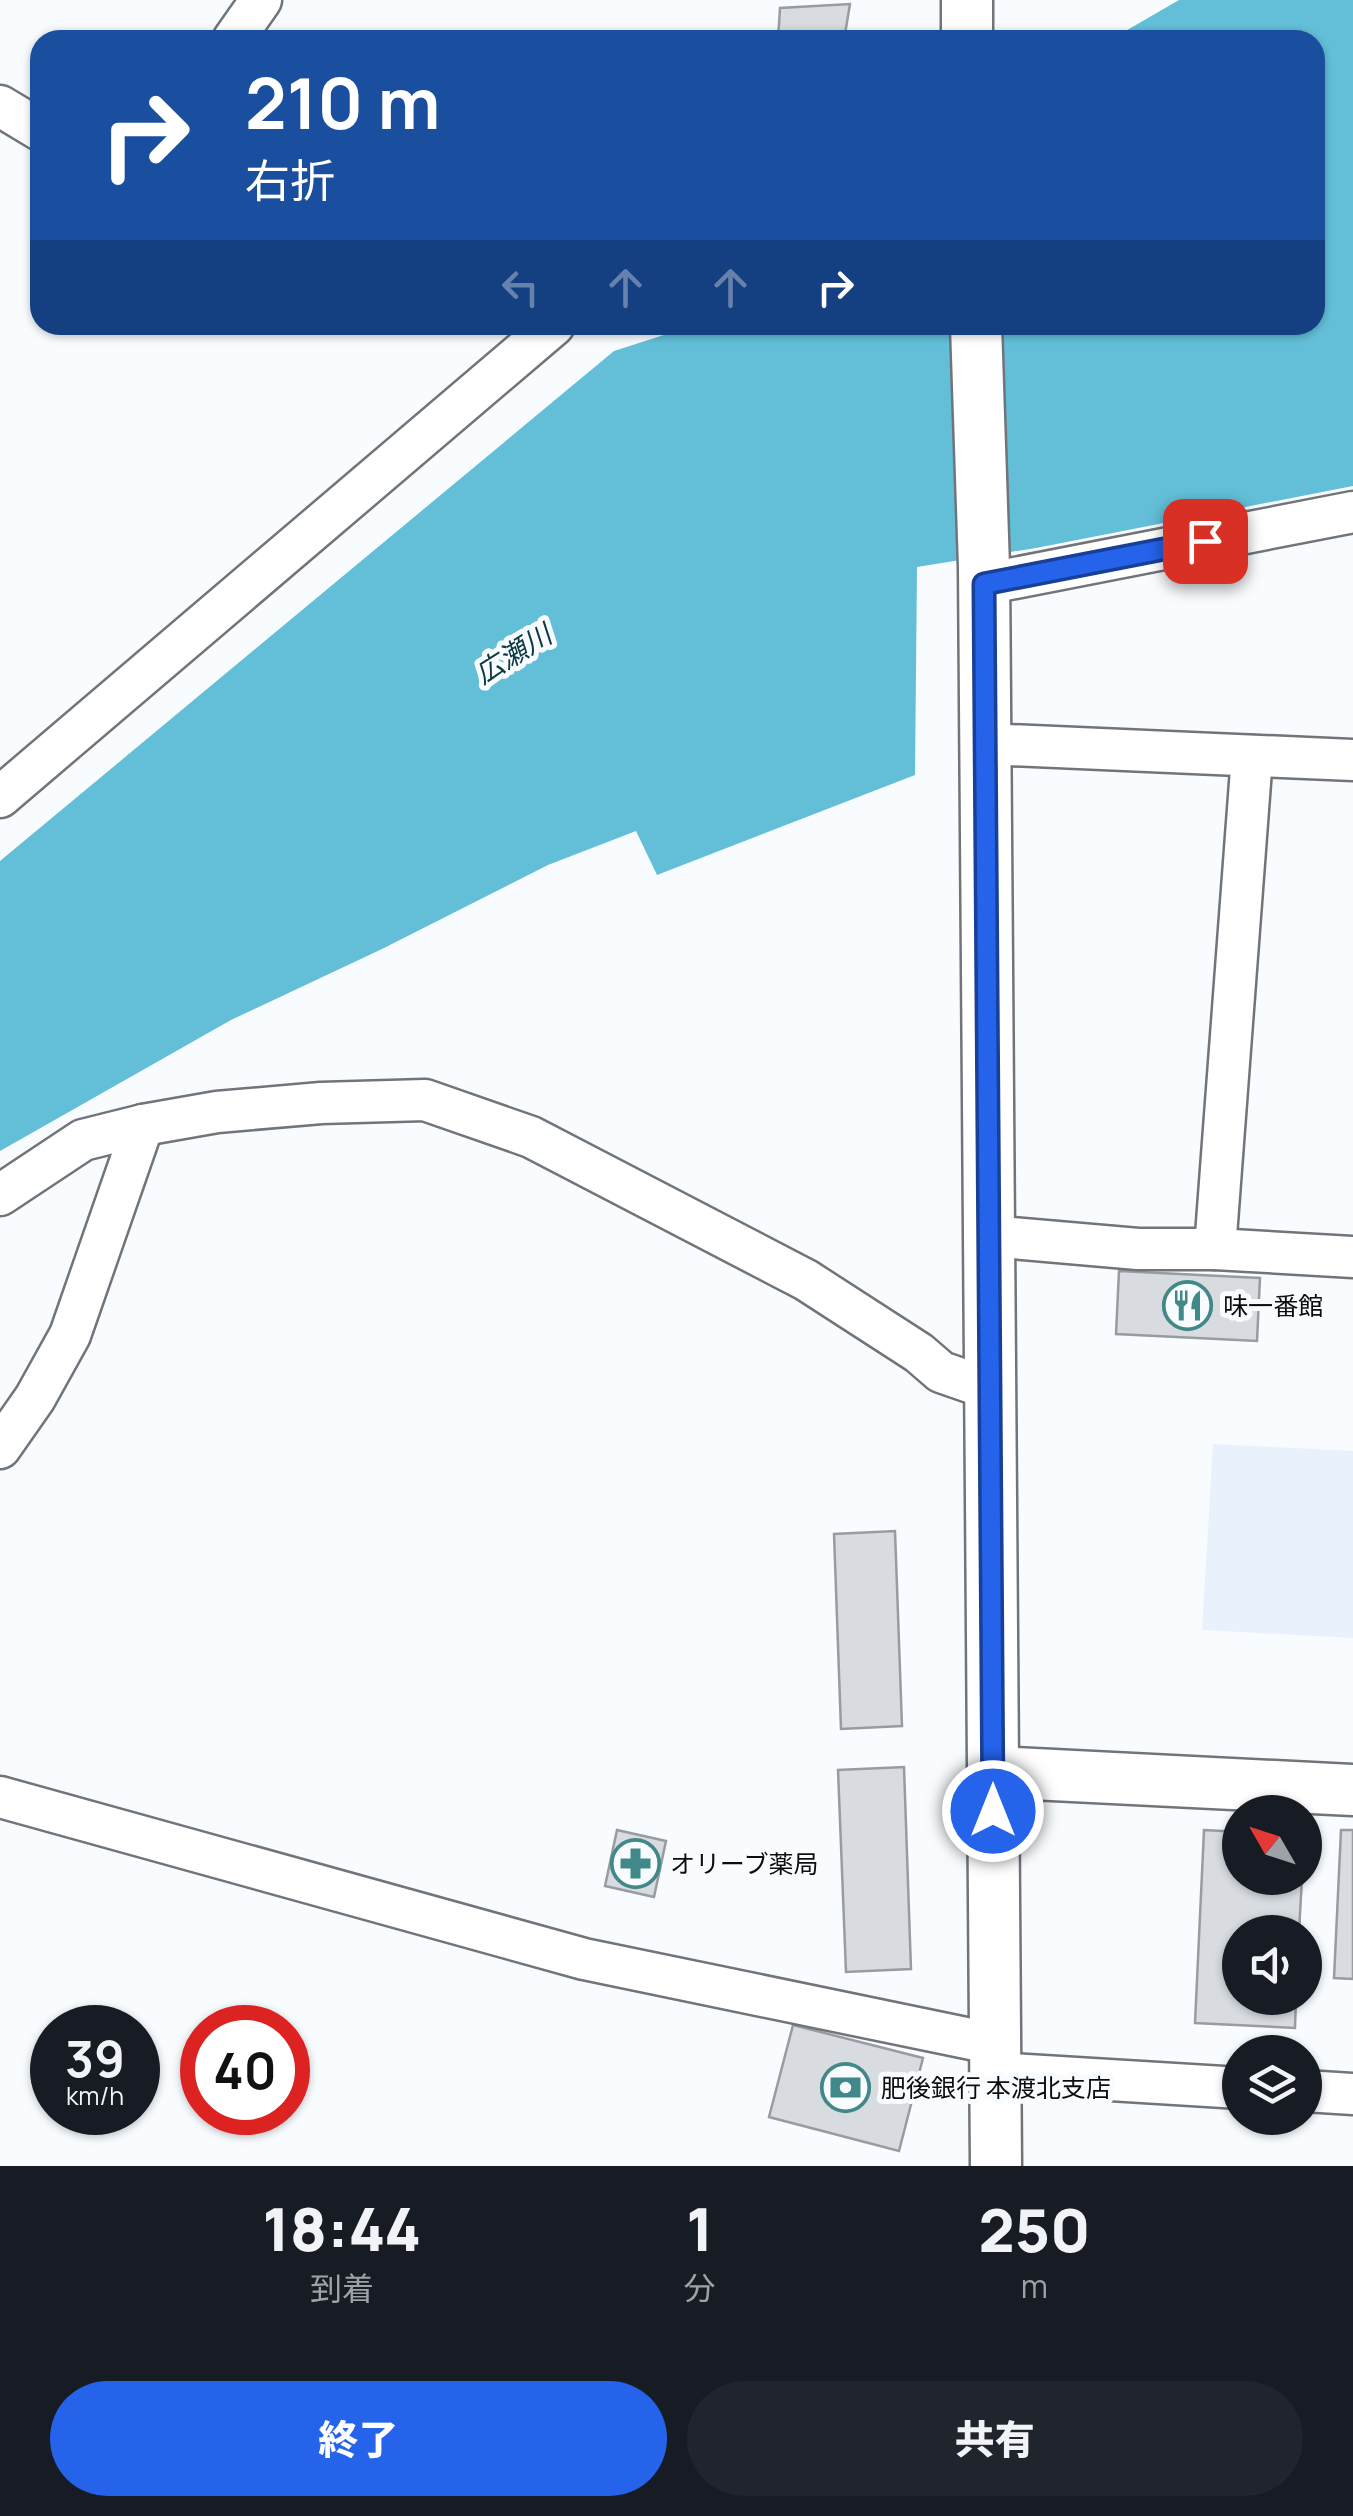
<!DOCTYPE html>
<html lang="ja">
<meta charset="utf-8">
<style>
:root{--surface:#171b24;--page:#20242c;--text:#f1f3f6;--muted:#9ea1a6;--accent:#2563eb}
body{margin:0;font-family:Manrope,"Noto Sans JP",sans-serif;background:var(--page);color:var(--text);height:100vh;display:flex;flex-direction:column;font-size:38px;white-space:nowrap}
*{box-sizing:border-box;margin:0}
p{font-size:32px;color:var(--muted)}
.icon{flex:none;width:55px;height:55px;fill:none;stroke:currentColor;stroke-width:2;stroke-linecap:round;stroke-linejoin:round}
.map{position:relative;height:2166px;overflow:hidden}
.details{display:flex;flex-direction:column;background:var(--surface);flex:1}
.details>*{flex:none}
.hud{position:absolute;left:30px;top:30px;width:1295px;height:305px;border-radius:30px;box-shadow:0 2px 8px #0004;background:#1a4fa0;color:#fff;overflow:hidden}
.needle{width:65px;rotate:309deg}
.controls{position:absolute;left:1222px;top:1795px;display:grid;gap:20px}
.controls a{display:grid;place-items:center;width:100px;height:100px;border-radius:50%;background:var(--surface);box-shadow:0 2px 8px #0004;font-size:50px}
.speed{position:absolute;left:30px;top:2005px;display:flex;gap:20px;font-size:50px;font-weight:700;text-align:center}
.speed>*{display:grid;place-content:center;width:130px;height:130px;border-radius:50%;background:var(--surface);box-shadow:0 2px 8px #0004;line-height:1}
.speed small{font-size:25px;font-weight:400}
.speed .limit{border:15px solid #d22;background:#fff;color:#111}
.pin{position:absolute;display:grid;place-items:center;width:85px;height:85px;color:#fff;margin:-42px;border-radius:20px;box-shadow:0 5px 15px #0006}
.me{position:absolute;width:110px;margin:-55px;rotate:0deg;stroke-linejoin:round;filter:drop-shadow(0 0 8px #0008)}
.turn{display:flex;align-items:center;gap:35px;height:210px;padding:0 50px;font-size:45px}
.turn .icon{width:130px;height:130px;stroke-width:2.5}
.turn b{display:block;font-size:70px;line-height:85px}
.lanes{display:flex;align-items:center;height:95px;padding:0 50px;background:#0003;justify-content:center;gap:50px;direction:ltr}
.lanes .off{opacity:.35}
.eta{display:flex;justify-content:space-evenly;align-items:center;height:170px;text-align:center}
.eta b{font-size:60px;font-weight:800;line-height:70px}
.primary-button{display:flex;gap:20px;margin-top:auto;padding:20px 50px}
.primary-button a{flex:1;height:115px;border-radius:60px;background:var(--accent);color:#fff;font-size:40px;font-weight:800;line-height:115px;text-align:center}
.primary-button a+a{background:var(--page);color:var(--text)}
.map>svg:first-child{display:block}
.built{fill:#e9f1fd}
.water{fill:#63bfd8}
.building{fill:#d8dce1;stroke:#989ca0;stroke-width:2.5}
.lines{fill:none;stroke-linecap:round;stroke-linejoin:round}
.minor-casing{stroke:#717479;stroke-width:45}
.tertiary-casing{stroke:#717479;stroke-width:55}
.minor{stroke:#fff;stroke-width:40}
.tertiary{stroke:#fff;stroke-width:50}
.route-casing{stroke:#184099;stroke-width:25}
.route{stroke:#2563eb;stroke-width:18}
.labels{text-anchor:middle;stroke-width:10;stroke-linejoin:round;paint-order:stroke}
.poi-label{font-size:25px;fill:#0b0d0e;stroke:#f9fcff;text-anchor:start}
.water-label{font-size:28px;font-style:italic;fill:#0d3943;stroke:#f9fcff}
</style>
<div class="map">
<svg width="1353" height="2166" viewBox="0 0 1353 2166">
<rect width="100%" height="100%" fill="#f9fcff"/>
<path class="built" d="M1213,1444L1353,1451V1638L1202,1630Z"/>
<path class="water" d="M1179,0H1353V486L1036,548L917,567L915,775L657,875L636,831L548,865L382,949L231,1020L0,1151V861L614,351L695,325H1315V40H1110Z"/>
<g class="building">
<path d="M850,4L844,40H778L780,8Z"/>
<path d="M1119,1271L1260,1278L1257,1341L1116,1334Z"/>
<path d="M895,1531L902,1726L841,1729L834,1534Z"/>
<path d="M904,1767L911,1969L846,1972L838,1770Z"/>
<path d="M617,1830L666,1841L654,1897L605,1886Z"/>
<path d="M1204,1830L1240,1832V1878H1302L1299,1932H1240V1998H1296L1295,2028L1195,2023Z"/>
<path d="M1341,1830H1353V1979L1334,1978Z"/>
<path d="M793,2025L923,2058L899,2151L769,2117Z"/>
</g>
<g class="lines">
<defs>
<g id="minor">
<path d="M233,40L261,0"/>
<path d="M0,106L40,130"/>
<path d="M984,584L1353,512"/>
<path d="M985,744L1353,760"/>
<path d="M0,797L554,325"/>
<path d="M0,1195L83,1140L143,1125L217,1112L321,1103L425,1100L531,1137L806,1280L919,1353L941,1372L990,1389"/>
<path d="M989,1236L1138,1249H1215L1353,1257"/>
<path d="M1215,1249L1252,756"/>
<path d="M0,1448L35,1398L70,1335L143,1125"/>
<path d="M0,1797L584,1959L995,2044"/>
<path d="M996,2073L1240,2088"/>
<path d="M1305,2091L1353,2094"/>
</g>
<g id="tertiary">
<path d="M967,40V0"/>
<path d="M976,325L984,567L996,2166"/>
<path d="M993,1772L1353,1790"/>
</g>
</defs>
<use href="#minor" class="minor-casing"/>
<use href="#tertiary" class="tertiary-casing"/>
<use href="#minor" class="minor"/>
<use href="#tertiary" class="tertiary"/>
</g>
<g class="lines">
<defs>
<path id="route" d="M993,1811L984,584L1205,541"/>
</defs>
<use href="#route" class="route-casing"/>
<use href="#route" class="route"/>
</g>
<defs>
<symbol id="restaurant-ring" viewBox="-11 -11 22 22"><circle r="9.5" fill="#f9fcff" stroke="#418988" stroke-width="1.5"/><path d="M-5-6h1v4h1v-4h1v4h1v-4h1v5L-1.5 .5V6h-2V.5L-5-1ZM5-6V6H3V1.5H1.5Q1.5-4 5-6Z" fill="#418988"/></symbol>
<symbol id="pharmacy-ring" viewBox="-11 -11 22 22"><circle r="9.5" fill="#f9fcff" stroke="#418988" stroke-width="1.5"/><path d="M-2-6h4v4h4v4h-4v4h-4v-4h-4v-4h4Z" fill="#418988"/></symbol>
<symbol id="bank-ring" viewBox="-11 -11 22 22"><circle r="9.5" fill="#f9fcff" stroke="#418988" stroke-width="1.5"/><path d="M-6-4H6V4H-6ZM0-2.3a2.3 2.3 0 1 0 0 4.6a2.3 2.3 0 1 0 0-4.6Z" fill="#418988"/></symbol>
</defs>
<g fill-rule="evenodd">
<use href="#restaurant-ring" x="1160" y="1278" width="55" height="55"/>
<use href="#pharmacy-ring" x="608" y="1836" width="55" height="55"/>
<use href="#bank-ring" x="818" y="2060" width="55" height="55"/>
</g>
<g class="labels">
<g class="poi-label">
<text x="1223" y="1315">味一番館</text>
<text x="670" y="1873">オリーブ薬局</text>
<text x="881" y="2097">肥後銀行 本渡北支店</text>
</g>
<g class="water-label">
<text transform="translate(513 654) rotate(-32)" y="10">広瀬川</text>
</g>
</g>
</svg>
<div class="controls">
<a><svg class="needle" viewBox="-14 -14 28 28"><path d="M0-13l5 13h-10z" fill="#e53935"/><path d="M0 13l5-13h-10z" fill="#9ea1a6"/></svg></a>
<a><svg class="icon" aria-label="sound" viewBox="0 0 24 24"><path d="M4 9h4l5-4v14l-5-4H4zM17 9q2 3 0 6"/></svg></a>
<a><svg class="icon" aria-label="layers" viewBox="0 0 24 24"><path d="M12 4l9 5-9 5-9-5zM3 14l9 5 9-5"/></svg></a>
</div>
<div class="speed"><div>39<small>km/h</small></div><div class="limit">40</div></div>
<div class="pin" style="left:1205px;top:541px;background:#d93025"><svg class="icon" aria-label="arrive" viewBox="0 0 24 24"><path d="M6 21V4h12l-3 4 3 4H6"/></svg></div>
<svg class="me" style="left:993px;top:1811px" viewBox="-20 -20 40 40"><circle r="17" fill="#2563eb" stroke="#fff" stroke-width="3"/><path d="M0-11L8 9 0 5-8 9z" fill="#fff"/></svg>
<div class="hud">
<div class="turn"><svg class="icon" aria-label="right" viewBox="0 0 24 24"><path d="M7 20v-9h11M14 6l5 5-5 5"/></svg><div><b>210 m</b>右折</div></div>
<div class="lanes"><svg class="icon off" aria-label="left" viewBox="0 0 24 24"><path d="M17 20v-9H6M10 6l-5 5 5 5"/></svg><svg class="icon off" aria-label="ahead" viewBox="0 0 24 24"><path d="M12 20V5M6 11l6-6 6 6"/></svg><svg class="icon off" aria-label="ahead" viewBox="0 0 24 24"><path d="M12 20V5M6 11l6-6 6 6"/></svg><svg class="icon" aria-label="right" viewBox="0 0 24 24"><path d="M7 20v-9h11M14 6l5 5-5 5"/></svg></div>
</div>
</div>
<section class="details">
<div class="eta">
<div><b>18:44</b><p>到着</p></div>
<div><b>1</b><p>分</p></div>
<div><b>250</b><p>m</p></div>
</div>
<div class="primary-button"><a>終了</a><a>共有</a></div>
</section>
